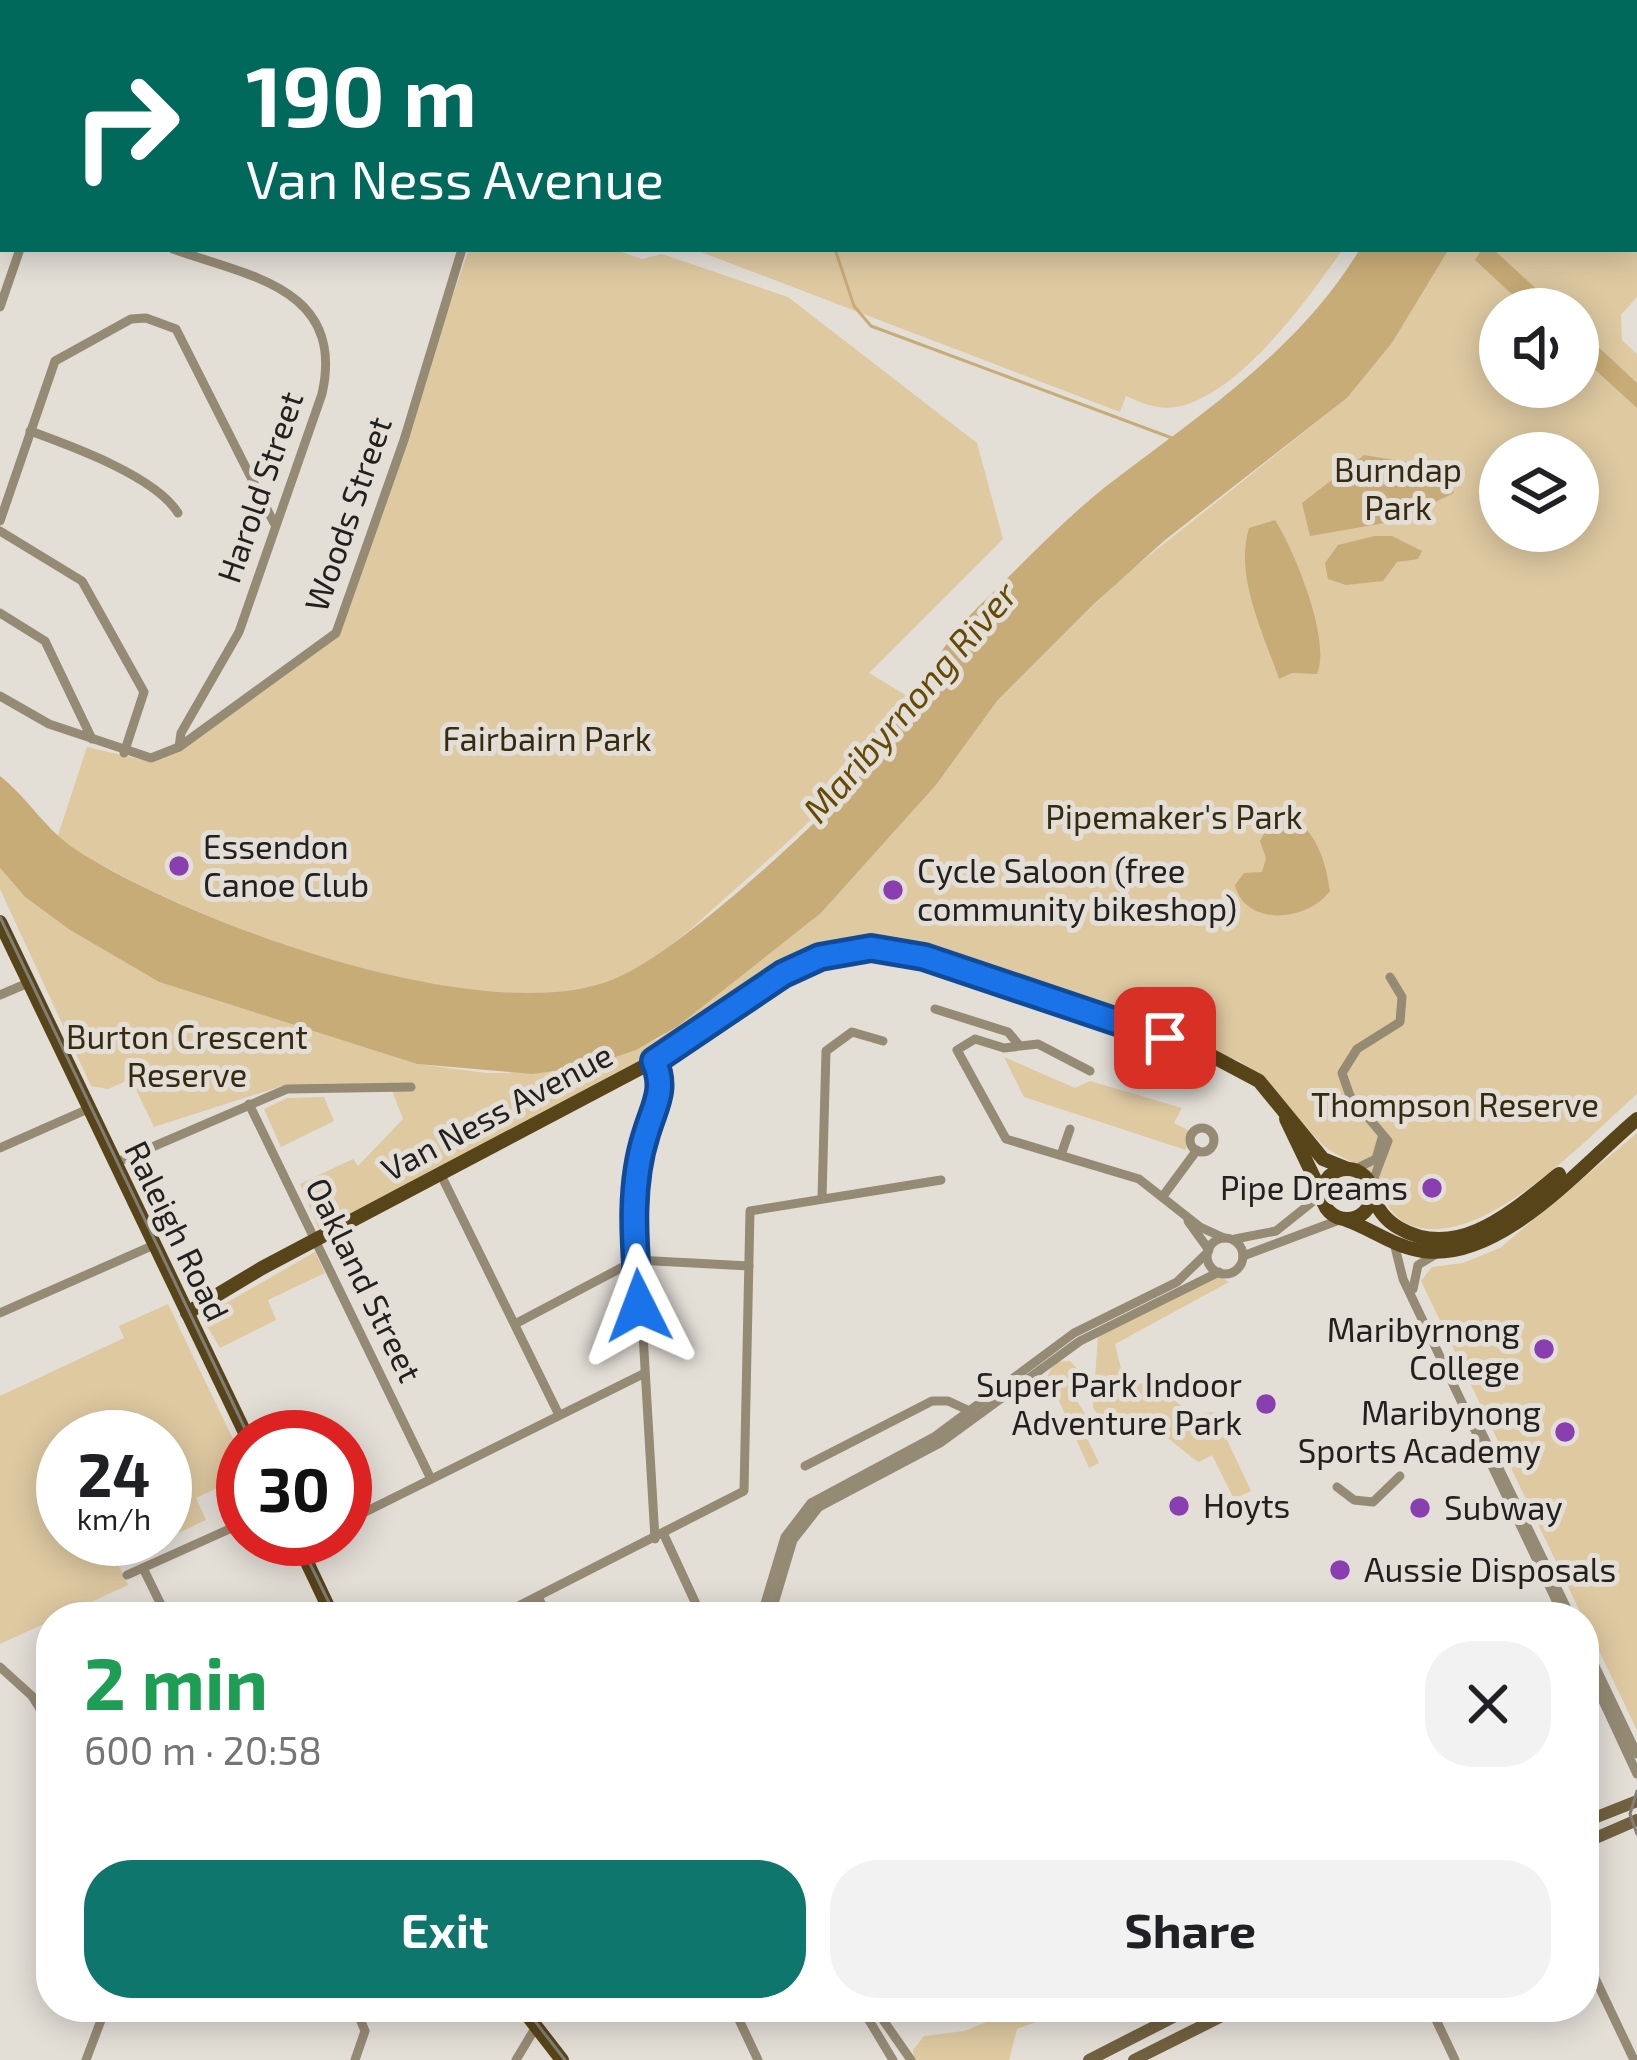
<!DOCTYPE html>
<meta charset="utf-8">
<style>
:root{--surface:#fff;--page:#f2f2f2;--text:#202124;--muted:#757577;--accent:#0f766e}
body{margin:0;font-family:"Exo 2",sans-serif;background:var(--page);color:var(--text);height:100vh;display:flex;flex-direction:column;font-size:45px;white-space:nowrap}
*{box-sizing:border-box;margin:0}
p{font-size:39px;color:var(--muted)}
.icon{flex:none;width:66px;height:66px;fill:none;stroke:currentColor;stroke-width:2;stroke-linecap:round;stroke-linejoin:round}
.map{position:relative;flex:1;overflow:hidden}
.details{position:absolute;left:36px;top:1602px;width:1563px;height:420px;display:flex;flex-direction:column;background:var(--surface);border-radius:48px;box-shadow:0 6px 30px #0003}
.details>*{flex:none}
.top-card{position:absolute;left:0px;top:0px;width:1638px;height:252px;box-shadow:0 6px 30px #0003;background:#00695c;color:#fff;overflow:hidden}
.controls{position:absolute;left:1479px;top:288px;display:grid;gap:24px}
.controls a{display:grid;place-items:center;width:120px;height:120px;border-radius:50%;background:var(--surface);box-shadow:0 6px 30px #0003;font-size:60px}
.speed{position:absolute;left:36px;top:1410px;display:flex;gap:24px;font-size:60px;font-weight:700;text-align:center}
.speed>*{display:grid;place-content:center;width:156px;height:156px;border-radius:50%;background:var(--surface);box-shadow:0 6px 30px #0003;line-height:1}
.speed small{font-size:30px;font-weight:400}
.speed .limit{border:18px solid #d22;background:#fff;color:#111}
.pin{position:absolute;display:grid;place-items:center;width:102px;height:102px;color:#fff;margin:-51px;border-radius:24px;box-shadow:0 6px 18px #0006}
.me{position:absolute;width:132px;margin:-66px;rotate:357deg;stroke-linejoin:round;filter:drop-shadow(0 0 9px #0008)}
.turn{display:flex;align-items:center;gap:42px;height:252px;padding:0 48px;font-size:54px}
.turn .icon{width:156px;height:156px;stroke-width:2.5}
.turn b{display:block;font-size:84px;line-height:102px}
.round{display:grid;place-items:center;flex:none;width:126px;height:126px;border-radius:48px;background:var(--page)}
.head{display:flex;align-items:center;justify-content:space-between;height:204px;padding:0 48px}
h1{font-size:72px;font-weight:700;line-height:90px;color:#1e9e55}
.button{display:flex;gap:24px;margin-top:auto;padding:24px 48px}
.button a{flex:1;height:138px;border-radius:48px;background:var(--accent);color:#fff;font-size:48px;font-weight:700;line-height:138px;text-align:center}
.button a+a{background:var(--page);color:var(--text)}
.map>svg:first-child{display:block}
.green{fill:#dec9a1;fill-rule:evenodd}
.water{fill:#c8ac77}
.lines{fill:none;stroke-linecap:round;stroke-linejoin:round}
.stream{stroke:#c8ac77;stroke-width:3}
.street{stroke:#958a74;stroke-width:9}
.secondary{stroke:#726140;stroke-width:12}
.primary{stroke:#584419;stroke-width:14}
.tram{stroke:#817e79;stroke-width:3}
.route-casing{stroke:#114b97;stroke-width:30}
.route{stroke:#1a73e8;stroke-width:21}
.poi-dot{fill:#8a3fb0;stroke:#e3dfd7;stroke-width:4.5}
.labels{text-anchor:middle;stroke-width:10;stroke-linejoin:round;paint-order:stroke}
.park-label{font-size:33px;fill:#362a11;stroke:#e3dfd7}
.street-label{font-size:33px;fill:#23211f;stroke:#e3dfd7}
.poi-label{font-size:33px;fill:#23211f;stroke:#e3dfd7;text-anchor:start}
.water-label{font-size:36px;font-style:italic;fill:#654904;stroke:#e3dfd7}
</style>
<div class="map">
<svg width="1637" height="2060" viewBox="0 0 1637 2060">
<rect width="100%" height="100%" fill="#e3dfd7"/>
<g class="green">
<path d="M1471,0H1637V297L1621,315L1622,340L1637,354V1094C1587,1138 1479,1255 1408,1224C1387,1215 1382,1190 1369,1174C1359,1162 1336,1157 1323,1145C1293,1115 1275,1087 1239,1061L923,950L867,940L783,966L641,1063L319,1229L300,1184L353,1159L358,1166L403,1119L389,1083L282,1086L154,1127L131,1079L108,1089L91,1086L0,889V868L25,897L70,930L159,982L417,1064L486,1073L559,1072L658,1039L821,913L936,785L997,701L1121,578L1347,398L1392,343L1449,249H1635V3ZM1500,309H1578V387H1500ZM1500,453H1578V531H1500Z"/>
<path d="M469,249H613L642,259L662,254L788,297L977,443L1003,539L869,673L912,699C861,778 803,829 733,891C696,924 657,964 609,981C470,1031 175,917 57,838L87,747L152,762L328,639L339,625Z"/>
<path d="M693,249H1343C1308,299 1243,390 1181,406C1160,411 1144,404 1126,396L1120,412Z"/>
<path d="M1004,1057L1075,1088L1090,1081L1182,1108L1174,1123L1188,1130L1186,1150L1024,1097Z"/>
<path d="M324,1097L334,1121L281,1147L264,1109L287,1098Z"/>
<path d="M1637,1133V1730L1421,1281L1432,1267L1463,1263L1500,1248Z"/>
<path d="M315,1252L325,1273L268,1300L276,1320L220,1348L205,1323L207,1314Z"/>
<path d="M1219,1276L1229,1282L1115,1344L1124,1381L1158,1386L1191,1414L1214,1412L1251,1491L1234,1499L1212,1455L1199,1462C1171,1444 1141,1404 1110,1431L1093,1408L1098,1335Z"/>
<path d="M168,1304L243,1460V1476L196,1498L206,1520L117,1562L128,1585L0,1644V1396L124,1338L119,1326ZM63,1437H165V1539H63Z"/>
<path d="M1070,1361L1076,1367L1077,1401L1096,1431L1086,1436L1099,1463L1089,1468L1048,1376L1054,1362Z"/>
<path d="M1024,2007H1077L1017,2029L1009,2060H914L913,2050L924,2036L964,2031Z"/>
</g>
<g class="water">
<path d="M1360,249H1449L1392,343L1347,398L1165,540L1095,603L997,701L936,785L821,913L678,1026L636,1050L586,1067L532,1074L417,1064L159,982L70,930L25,897L0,868V776C29,799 46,831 78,851C191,923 484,1032 614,979C675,955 804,836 852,785C901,731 926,658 978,607C1023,564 1067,515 1117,478C1207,410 1301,347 1360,249Z"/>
<path d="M1482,249H1493L1558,309H1528L1475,260Z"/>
<path d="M1578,328L1637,383V408L1578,354Z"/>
<path d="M1364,455L1412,463L1450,482L1454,493L1396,521L1310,536L1302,503Z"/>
<path d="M1275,520C1293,548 1332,639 1317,674L1292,673L1279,679C1264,634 1234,576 1249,528Z"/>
<path d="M1375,536H1392L1422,551L1418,559L1397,562L1383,581L1346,585L1328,579L1325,563L1338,545Z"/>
<path d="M1288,814C1316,831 1325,858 1330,891C1307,922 1245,927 1235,885L1244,873L1262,872L1266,858L1260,841L1269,825Z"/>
</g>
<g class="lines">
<g class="stream">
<path d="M721,0L723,3"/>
<path d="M835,249L854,306L871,326L1172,438"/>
</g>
<g class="street">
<path d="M213,0L221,3"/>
<path d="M560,0L569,3"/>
<path d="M908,0L910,3"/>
<path d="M106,3L107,0"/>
<path d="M187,3L188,0"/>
<path d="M285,3L286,0"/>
<path d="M392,3L393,0"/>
<path d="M687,3L688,0"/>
<path d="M920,3L925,0"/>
<path d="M1057,3L1062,0"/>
<path d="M1157,3L1158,0"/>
<path d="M0,24L3,25"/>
<path d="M173,249C247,276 346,287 322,394L239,632L181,733L179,747"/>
<path d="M0,307L20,249"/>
<path d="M30,431C71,446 155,476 178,513"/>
<path d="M0,521L55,361L131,319L146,318L176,329L274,523"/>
<path d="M0,531L82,581L144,692L124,753"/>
<path d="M0,613L45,641L92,739"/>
<path d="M0,696L49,724L151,758L179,747L336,633L404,440L462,249"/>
<path d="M0,995L28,983"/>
<path d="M935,1009L1008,1032L1019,1045"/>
<path d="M1090,1071L1038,1044L1004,1048L975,1039L957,1050L1006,1139L1139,1179L1200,1227L1224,1238"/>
<path d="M249,1104L431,1479"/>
<circle cx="1202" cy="1140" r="12"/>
<path d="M0,1148L88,1109"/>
<path d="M1061,1155L1070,1129"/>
<path d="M115,1163L287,1089L411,1087"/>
<path d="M1353,1170L1376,1159L1382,1138"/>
<path d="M440,1173L559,1415"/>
<path d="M1371,1186L1388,1141L1350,1096L1342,1073L1357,1049L1400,1022L1402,997L1390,977"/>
<path d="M1163,1196L1197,1150"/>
<path d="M822,1198L826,1051L852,1032L883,1041"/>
<path d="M1188,1221L1209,1250"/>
<circle cx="1225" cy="1256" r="18"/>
<path d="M1235,1239L1276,1231L1321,1195"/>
<path d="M1394,1243L1403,1279L1564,1617"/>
<path d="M1243,1256L1342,1219"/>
<path d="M1413,1289L1418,1265L1438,1253"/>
<path d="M0,1313L154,1245"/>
<path d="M515,1324L636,1260L749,1266"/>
<path d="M1476,1421L1571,1617"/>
<path d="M805,1466L932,1401H948L972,1412"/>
<path d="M1337,1487L1354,1500L1373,1502L1400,1476"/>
<path d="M345,1522L643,1374"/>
<path d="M664,1535L702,1617"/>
<path d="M655,1539L635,1197L644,1138L667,1074L660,1058"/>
<path d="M143,1568L167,1617"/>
<path d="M127,1575L243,1523"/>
<path d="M538,1597L548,1617"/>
<path d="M497,1617L744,1491L750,1211L941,1180"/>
<path d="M761,1617L785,1537L811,1503L934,1437L1074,1333L1177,1282L1208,1252"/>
<path d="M770,1617L793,1540L819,1507L940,1443L1080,1341L1219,1272"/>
<path d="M1584,1643L1637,1754"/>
<path d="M1584,1660L1637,1774"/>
<path d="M0,1667L32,1696L51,1726"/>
<path d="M1584,1955L1634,2060"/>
<path d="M733,2007L758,2060"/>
<path d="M861,2007L893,2060"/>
<path d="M874,2007L911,2060"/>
<path d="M1430,2007L1455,2060"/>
<path d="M86,2060L106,2007"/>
<path d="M355,2060L365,2031L355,2007"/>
<path d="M516,2060L534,2030"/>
</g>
<g class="secondary">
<path d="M1584,1822L1637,1801"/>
<path d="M1584,1843L1637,1820"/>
<path d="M1089,2060L1193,2007"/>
<path d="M1134,2060L1240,2007"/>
</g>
<g class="primary">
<path d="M0,922L247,1437"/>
<path d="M1286,1119L1321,1192"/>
<circle cx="1347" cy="1194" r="25"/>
<path d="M1372,1192C1376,1208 1385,1220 1399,1228C1459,1263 1516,1208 1559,1174"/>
<path d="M1346,1220C1372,1229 1394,1247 1423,1251C1501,1262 1581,1166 1637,1119"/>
<path d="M187,1313L262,1268L671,1052L783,974L857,949L924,957L1212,1056L1259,1081L1323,1159L1348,1169"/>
<path d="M296,1539L333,1617"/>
<path d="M521,2007L562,2060"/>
</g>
<g class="tram">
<path d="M0,917L249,1437"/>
<path d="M298,1539L336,1617"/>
<path d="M1637,1791L1630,1814L1637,1834"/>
<path d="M524,2007L565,2060"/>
</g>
</g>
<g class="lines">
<defs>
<path id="route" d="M639,1306C635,1250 628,1189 646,1134C654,1106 667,1090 654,1061L783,974L820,957L871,948L924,957L1165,1038"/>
</defs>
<use href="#route" class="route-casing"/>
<use href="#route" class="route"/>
</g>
<g class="poi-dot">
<circle cx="179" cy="866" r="12"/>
<circle cx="893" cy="890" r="12"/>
<circle cx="1432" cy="1188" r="12"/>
<circle cx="1544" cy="1349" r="12"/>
<circle cx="1266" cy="1404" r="12"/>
<circle cx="1565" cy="1432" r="12"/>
<circle cx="1179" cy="1506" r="12"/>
<circle cx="1420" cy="1508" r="12"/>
<circle cx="1340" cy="1570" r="12"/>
</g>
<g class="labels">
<g class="park-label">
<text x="1398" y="482">Burndap<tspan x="1398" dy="38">Park</tspan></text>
<text x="547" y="751">Fairbairn Park</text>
<text x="1174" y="829">Pipemaker's Park</text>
<text x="187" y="1049">Burton Crescent<tspan x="187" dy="38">Reserve</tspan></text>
<text x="1455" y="1117">Thompson Reserve</text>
</g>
<g class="street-label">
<text transform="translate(260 487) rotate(-71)" y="12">Harold Street</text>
<text transform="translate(348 514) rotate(-71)" y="12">Woods Street</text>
<text transform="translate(497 1112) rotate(-28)" y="12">Van Ness Avenue</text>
<text transform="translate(177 1231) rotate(64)" y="12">Raleigh Road</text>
<text transform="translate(364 1280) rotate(64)" y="12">Oakland Street</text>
</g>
<g class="poi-label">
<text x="203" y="859">Essendon<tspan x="203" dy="38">Canoe Club</tspan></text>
<text x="917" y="883">Cycle Saloon (free<tspan x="917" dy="38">community bikeshop)</tspan></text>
<text x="1408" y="1200" text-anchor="end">Pipe Dreams</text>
<text x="1520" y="1342" text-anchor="end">Maribyrnong<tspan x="1520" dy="38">College</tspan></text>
<text x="1242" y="1397" text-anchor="end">Super Park Indoor<tspan x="1242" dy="38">Adventure Park</tspan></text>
<text x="1541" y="1425" text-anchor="end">Maribynong<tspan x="1541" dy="38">Sports Academy</tspan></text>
<text x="1203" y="1518">Hoyts</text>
<text x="1444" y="1520">Subway</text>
<text x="1364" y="1582">Aussie Disposals</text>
</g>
<g class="water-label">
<text transform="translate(910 702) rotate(-49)" y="13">Maribyrnong River</text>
</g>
</g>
</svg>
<div class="controls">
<a><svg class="icon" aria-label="sound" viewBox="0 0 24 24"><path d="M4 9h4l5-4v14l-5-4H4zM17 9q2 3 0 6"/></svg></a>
<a><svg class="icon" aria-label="layers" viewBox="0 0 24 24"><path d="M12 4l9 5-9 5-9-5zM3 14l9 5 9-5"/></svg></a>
</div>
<div class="speed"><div>24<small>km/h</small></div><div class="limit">30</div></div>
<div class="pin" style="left:1165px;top:1038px;background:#d93025"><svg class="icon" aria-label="arrive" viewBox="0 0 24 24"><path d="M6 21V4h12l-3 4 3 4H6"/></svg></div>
<svg class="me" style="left:639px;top:1306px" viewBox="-20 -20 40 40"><path d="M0-17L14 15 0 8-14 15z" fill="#1a73e8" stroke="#fff" stroke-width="4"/></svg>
<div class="top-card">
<div class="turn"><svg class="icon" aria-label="right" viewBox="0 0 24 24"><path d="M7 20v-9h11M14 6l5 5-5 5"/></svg><div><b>190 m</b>Van Ness Avenue</div></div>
</div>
<section class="details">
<div class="head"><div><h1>2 min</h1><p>600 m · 20:58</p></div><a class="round"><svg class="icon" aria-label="close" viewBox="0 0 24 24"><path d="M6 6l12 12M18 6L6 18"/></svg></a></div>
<div class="button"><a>Exit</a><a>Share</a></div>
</section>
</div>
